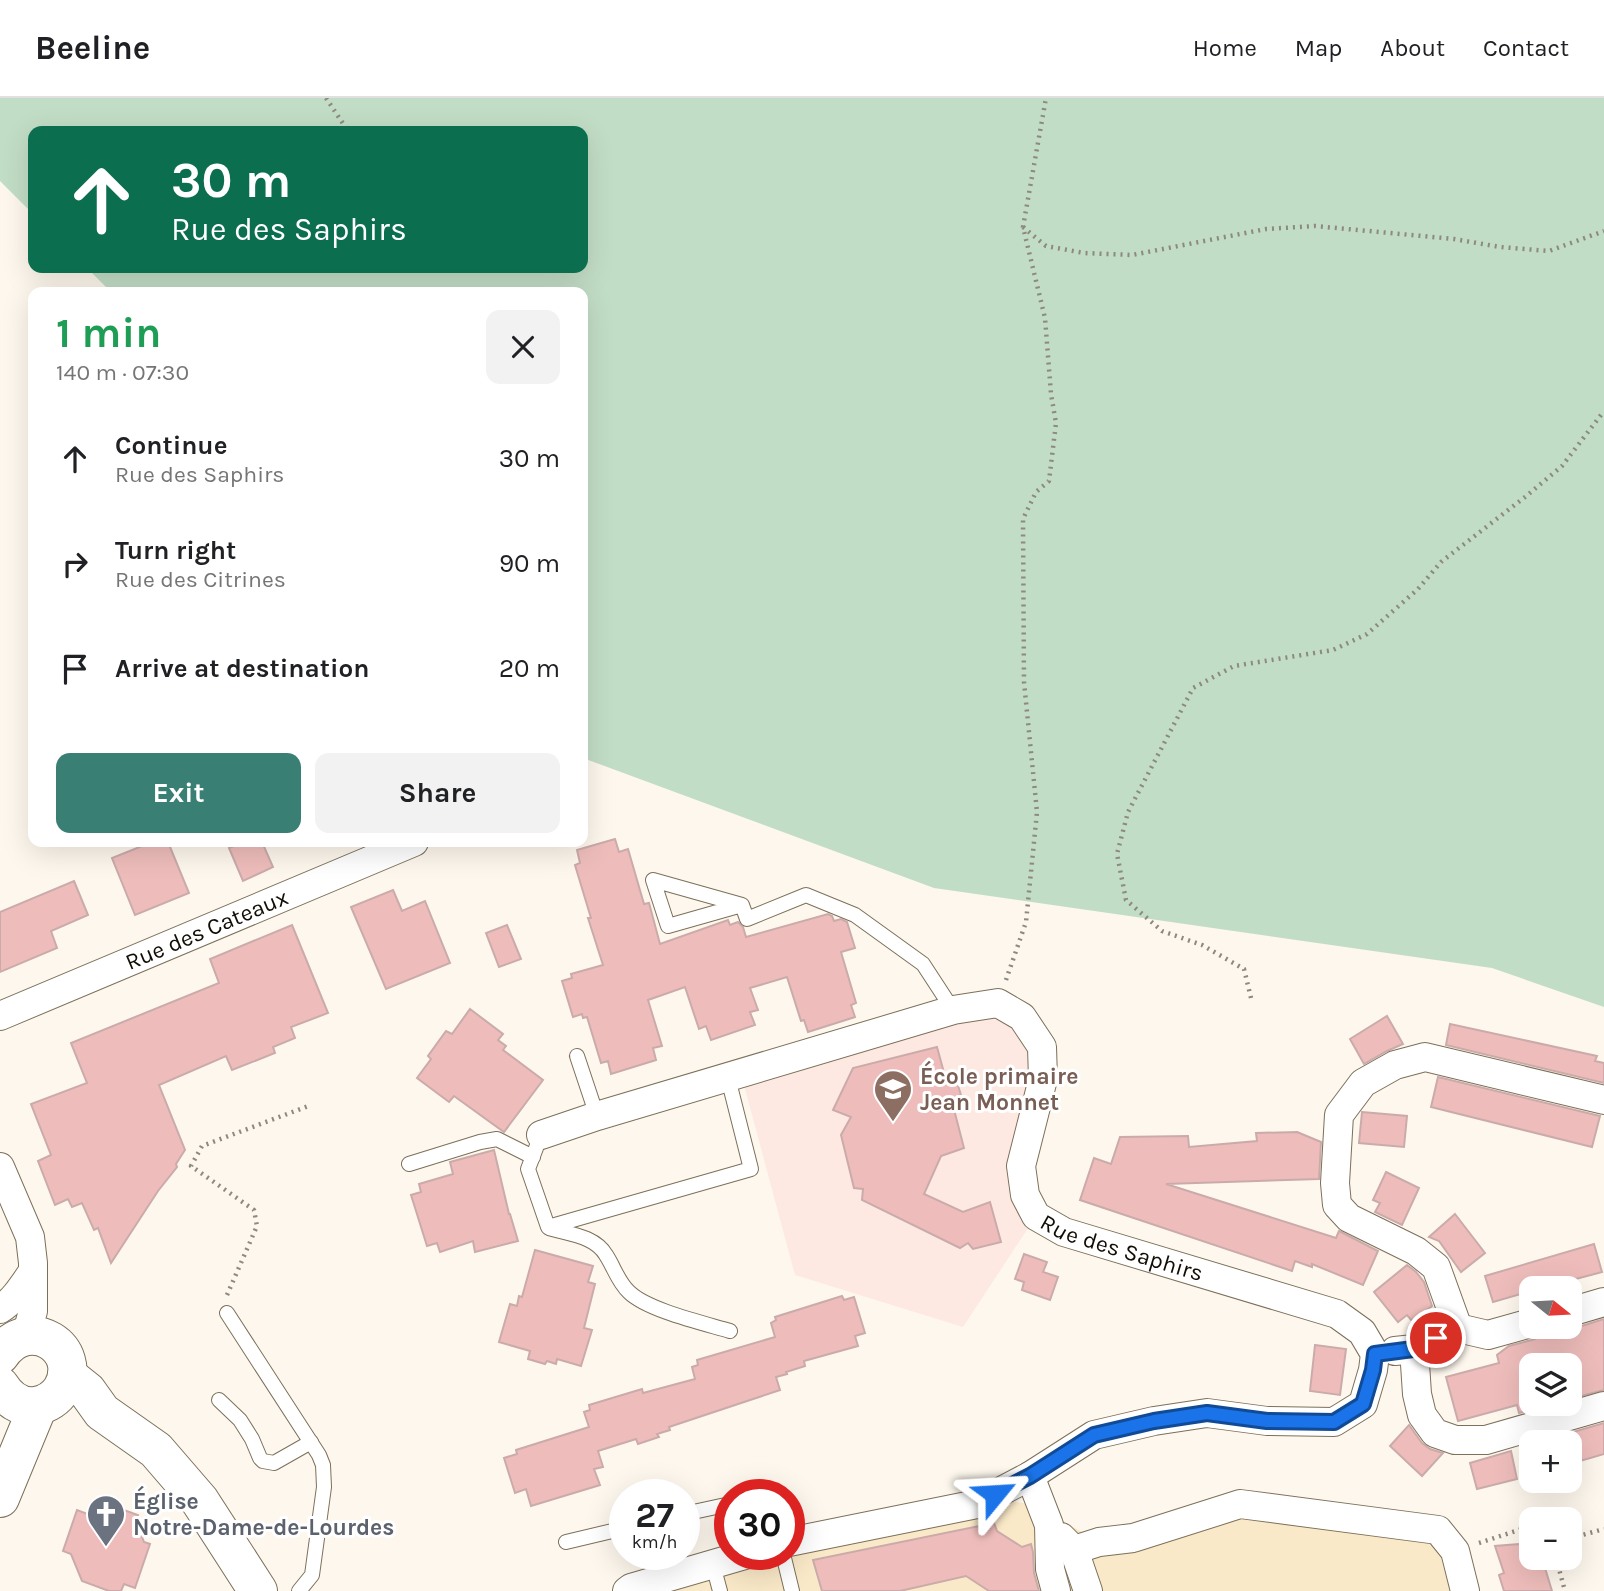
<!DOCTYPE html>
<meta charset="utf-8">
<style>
:root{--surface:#fff;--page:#f2f2f2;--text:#202124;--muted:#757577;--line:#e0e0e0;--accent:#3a7f74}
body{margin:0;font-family:Karla,sans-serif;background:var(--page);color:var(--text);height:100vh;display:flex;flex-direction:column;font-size:26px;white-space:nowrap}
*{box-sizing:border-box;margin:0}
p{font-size:23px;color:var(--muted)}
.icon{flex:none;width:38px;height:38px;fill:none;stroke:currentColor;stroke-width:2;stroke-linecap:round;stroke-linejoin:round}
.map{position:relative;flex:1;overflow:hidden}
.panel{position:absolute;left:28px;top:189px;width:560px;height:560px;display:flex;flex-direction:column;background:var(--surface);border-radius:14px;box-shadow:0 7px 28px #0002}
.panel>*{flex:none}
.banner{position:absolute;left:28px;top:28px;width:560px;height:147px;border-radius:14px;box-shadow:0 7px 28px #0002;background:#0b6e4f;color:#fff;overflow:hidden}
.needle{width:46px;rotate:108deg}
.buttons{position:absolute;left:1519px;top:1178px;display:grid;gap:14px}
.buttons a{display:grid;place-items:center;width:63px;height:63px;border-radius:14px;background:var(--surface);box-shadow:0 7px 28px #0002;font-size:35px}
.speed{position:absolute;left:609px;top:1381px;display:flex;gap:14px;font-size:35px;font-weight:700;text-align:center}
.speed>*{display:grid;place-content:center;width:91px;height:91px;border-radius:50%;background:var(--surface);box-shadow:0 7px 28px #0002;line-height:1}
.speed small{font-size:18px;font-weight:400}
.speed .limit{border:10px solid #d22;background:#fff;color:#111}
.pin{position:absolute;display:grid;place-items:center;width:60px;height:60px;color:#fff;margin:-30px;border:4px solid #fff;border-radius:50%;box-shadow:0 2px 7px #0007}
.me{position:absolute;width:77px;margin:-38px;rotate:63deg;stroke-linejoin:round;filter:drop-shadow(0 0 5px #0008)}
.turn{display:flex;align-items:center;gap:24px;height:147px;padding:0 28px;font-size:32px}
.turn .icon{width:91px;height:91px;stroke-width:2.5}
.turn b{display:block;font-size:49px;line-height:60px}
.round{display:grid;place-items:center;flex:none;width:74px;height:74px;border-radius:14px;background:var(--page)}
.summary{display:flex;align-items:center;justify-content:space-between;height:119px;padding:0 28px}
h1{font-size:42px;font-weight:700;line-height:52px;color:#1e9e55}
.action{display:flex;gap:14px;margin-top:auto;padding:14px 28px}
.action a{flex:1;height:80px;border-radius:14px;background:var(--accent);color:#fff;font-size:28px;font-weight:700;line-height:80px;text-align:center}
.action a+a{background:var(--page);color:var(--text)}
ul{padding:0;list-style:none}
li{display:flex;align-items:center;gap:21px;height:105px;padding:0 28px}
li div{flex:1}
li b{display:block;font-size:26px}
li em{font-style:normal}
header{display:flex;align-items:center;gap:42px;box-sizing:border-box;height:98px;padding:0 35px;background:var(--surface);border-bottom:2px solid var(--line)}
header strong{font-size:33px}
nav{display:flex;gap:38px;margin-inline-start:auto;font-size:24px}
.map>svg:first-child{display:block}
.built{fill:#fae9c8}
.education{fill:#fde9e2}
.green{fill:#c2ddc6}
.building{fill:#eebdbb;stroke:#cbabaa;stroke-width:2}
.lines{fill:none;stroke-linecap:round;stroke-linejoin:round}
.lane-casing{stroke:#7c7059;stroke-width:16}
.street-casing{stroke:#7c7059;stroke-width:30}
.secondary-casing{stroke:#7c7059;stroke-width:40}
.path{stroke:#8e8980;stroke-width:4.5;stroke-dasharray:2 5;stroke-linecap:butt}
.lane{stroke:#fff;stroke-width:14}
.street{stroke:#fff;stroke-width:28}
.secondary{stroke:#fff;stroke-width:38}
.route-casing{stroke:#114b97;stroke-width:18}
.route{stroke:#1a73e8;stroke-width:12}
.labels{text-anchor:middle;stroke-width:6;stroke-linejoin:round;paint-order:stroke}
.street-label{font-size:23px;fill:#110d05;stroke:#fff}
.education-label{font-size:23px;font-weight:bold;fill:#785e54;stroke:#fff;text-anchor:start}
.worship-label{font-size:23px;font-weight:bold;fill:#5b616d;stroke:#fff;text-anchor:start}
</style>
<header>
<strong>Beeline</strong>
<nav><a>Home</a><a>Map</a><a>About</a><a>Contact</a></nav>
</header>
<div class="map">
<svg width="1604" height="1493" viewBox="0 0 1604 1493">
<rect width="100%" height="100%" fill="#fdf7ed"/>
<path class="built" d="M1003,1403L1024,1405L1046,1413L1099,1444L1212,1416L1424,1436L1439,1452L1450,1493H627L748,1456H789Z"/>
<path class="education" d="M998,905L1042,949L1021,1068L1036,1118L963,1229L795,1177L741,976Z"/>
<path class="green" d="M0,0H1604V909L1492,870L934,790L583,660V194H111L87,170H583V33H33V116L0,83Z"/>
<g class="building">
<path d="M615,741L619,754L628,751L644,806L649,805L660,846L728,822L730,827L738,824L743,829L746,839L828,816L832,818L834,823L841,821L847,824L855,850L841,854L856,905L851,907L855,919L808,934L804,922L801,923L787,879L750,890L758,912L750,914L755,927L711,942L706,928L699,931L685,889L648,902L662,948L653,950L656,962L611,976L608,963L601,965L587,919L583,920L582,916L573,919L562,883L572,880L571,876L603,867L588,820H591L575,767L580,765L577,752Z"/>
<path d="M152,744H168L189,795L135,817L112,760Z"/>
<path d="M244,744H262L273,769L243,783L229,750Z"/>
<path d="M74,783L88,817L51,833L57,850L0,874V814Z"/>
<path d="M393,792L402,813L425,803L450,865L386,891L351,809Z"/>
<path d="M292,827L328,915L291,929L295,940L273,949L275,955L232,972L226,958L159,987L185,1052L176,1066L177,1069L158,1093L111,1165L98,1130L94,1132L82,1105L72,1109L68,1101L55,1107L38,1063L51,1057L31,1006L87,985L71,945L219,885L210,861Z"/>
<path d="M507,827L521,861L499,869L486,835Z"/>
<path d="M470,911L503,936L498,942L506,948L503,952L543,982L504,1034L454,998L449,1004L417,980L431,961L428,958L446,933L452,936Z"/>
<path d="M1387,918L1403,946L1387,953L1364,966L1350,941Z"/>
<path d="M1450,926L1597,958L1595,963L1604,965V985L1446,947Z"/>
<path d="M937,949L946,982L955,978L961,997L951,1000L964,1050L941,1058L924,1096L963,1114L990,1104L1001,1144L973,1151L968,1145L960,1150L862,1102L863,1091L854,1090L841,1037L851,1019L833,1012L853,970Z"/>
<path d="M1438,979L1600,1018L1592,1049L1431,1009Z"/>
<path d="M1362,1014L1407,1018L1404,1049L1359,1045Z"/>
<path d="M1297,1034L1321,1044L1319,1081L1166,1086L1336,1140L1339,1133L1378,1153L1363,1187L1312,1166V1169L1295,1163L1292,1173L1080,1102L1094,1060L1111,1066L1120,1039L1188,1038L1189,1049L1257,1043L1256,1035Z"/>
<path d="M494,1052L509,1116H510L518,1143L475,1154L473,1143L440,1154L437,1145L427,1148L411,1097L421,1094L419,1086L453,1076L450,1064Z"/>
<path d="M1386,1074L1419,1090L1402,1127L1375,1114L1380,1105L1373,1102Z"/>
<path d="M1455,1116L1485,1155L1461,1174L1439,1143L1429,1139Z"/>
<path d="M1594,1146L1602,1174L1542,1190H1531V1193L1493,1204L1485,1178Z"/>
<path d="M535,1152L593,1168L588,1184L595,1186L584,1230L592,1232L581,1268L557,1261L556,1266L547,1263L545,1266L528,1261L530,1253L499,1244L510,1206L517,1208L519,1198L522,1199Z"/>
<path d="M1024,1156L1047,1164L1043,1174L1058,1179L1050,1202L1022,1192L1024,1184L1015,1181Z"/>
<path d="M1407,1167L1416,1174L1424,1184L1432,1208L1413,1224L1407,1217L1398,1224L1374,1194Z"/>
<path d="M842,1198L844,1202L854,1199L865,1235L855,1238L858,1248L804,1263L805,1268L786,1274L787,1276L776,1279L780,1292L669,1329L670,1332L657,1336L659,1339L638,1346L636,1341L598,1353L603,1369L594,1371L600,1387L531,1408L526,1391L515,1395L504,1360L517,1356L516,1352L589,1329L584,1314L590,1312L589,1307L642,1291L643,1295L695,1281L692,1269L698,1267L697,1262L775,1239L771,1225L776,1222L775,1219Z"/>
<path d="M1604,1221V1292L1570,1301V1258L1538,1267H1531V1303L1522,1306H1553L1519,1315L1517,1307L1458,1323L1446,1279L1499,1265L1497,1257L1509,1248L1535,1241L1544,1234L1563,1229L1575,1230Z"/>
<path d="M1315,1247L1346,1251L1340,1297L1310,1293Z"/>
<path d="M1604,1325V1356L1570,1366V1344H1539Z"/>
<path d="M1409,1327L1422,1345L1430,1351L1443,1355L1422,1378L1390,1348Z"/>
<path d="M1511,1353L1517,1381L1477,1391L1470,1365Z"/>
<path d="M96,1402L138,1417L136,1423L144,1444L150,1446L135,1490L124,1486L121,1493H109L82,1483L71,1456L63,1453L77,1412L90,1417Z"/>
<path d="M994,1425L997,1433L1022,1449L1031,1446L1033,1454L1034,1475L1039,1493H989L966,1478L900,1493H822L813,1462Z"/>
<path d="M1531,1445V1460H1542L1552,1493H1504L1499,1477L1504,1475L1495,1448Z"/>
</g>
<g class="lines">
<defs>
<g id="lane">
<path d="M742,807L653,782L668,828L742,807L747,821L806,797L855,817L923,866L953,912"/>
<path d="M577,958L597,1018"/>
<path d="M541,1037L528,1071L548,1129L751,1071L728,980"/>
<path d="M409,1066L480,1044L497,1041L533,1059"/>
<path d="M549,1130C569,1136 595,1138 606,1157C614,1169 618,1184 629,1194C647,1212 703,1225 730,1233"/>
<path d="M227,1215L319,1357L323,1367L324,1389L312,1477L299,1493"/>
<path d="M219,1302L240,1322L252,1341L260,1360L263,1363L274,1365L311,1344"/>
<path d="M684,1416L730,1406"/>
<path d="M566,1444L625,1430"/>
<path d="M783,1456L792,1493"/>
<path d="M713,1467L720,1493"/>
</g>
<g id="street">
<path id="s1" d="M0,918L414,744"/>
<path id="s2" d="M541,1037L597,1018L953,912L998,905L1022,919L1042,949L1043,981L1021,1068L1025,1097L1036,1118L1064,1134L1337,1216L1362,1234L1375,1256L1373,1272L1363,1306L1334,1324L1267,1323L1207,1315L1154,1323L1094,1337L1030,1378L977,1406L789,1444"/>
<path d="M0,1069L30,1139L33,1165V1213L26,1238"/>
<path d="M0,1211C14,1203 24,1186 33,1173"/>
<path d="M1570,1214L1604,1204"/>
<path d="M1458,1230L1436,1169L1416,1153L1349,1120L1337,1107L1335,1085L1339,1017L1363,985L1395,967L1425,959L1604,1002"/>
<path d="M1414,1251L1417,1296L1422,1317L1435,1335L1455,1342H1486L1604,1308"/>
<path d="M1395,1253L1414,1251L1458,1230L1488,1237L1531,1225"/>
<path d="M1030,1378L1049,1427L1050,1471L1056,1493"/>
<path d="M1061,1439L1074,1452L1088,1493"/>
<path d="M1074,1452L1099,1444L1133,1440L1240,1406L1438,1432L1455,1453L1465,1493"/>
<path d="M627,1493L631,1490L748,1456"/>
</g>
<g id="secondary">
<path d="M0,1257C29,1214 85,1251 62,1291C56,1300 47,1306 36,1308C20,1310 8,1301 0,1288"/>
<path d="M67,1277L87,1293L102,1314L156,1352L200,1403L258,1493"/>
<path d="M0,1400L38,1308"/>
</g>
</defs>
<use href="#lane" class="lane-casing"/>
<use href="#street" class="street-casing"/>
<use href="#secondary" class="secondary-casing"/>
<g class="path">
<path d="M326,0L348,33"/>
<path d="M1023,129L1046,148L1084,155L1132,157L1266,131L1315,128L1454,141L1500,149L1549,153L1604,133"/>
<path d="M1006,882L1026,824L1037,714L1024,584L1023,421L1036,394L1049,383L1056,325L1051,296L1045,220L1023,129L1046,0"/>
<path d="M1251,900L1244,871L1202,847L1162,833L1126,802L1117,756L1128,714L1193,590L1234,568L1333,552L1367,536L1418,491L1441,464L1525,399L1562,368L1604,313"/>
<path d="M227,1197L257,1128L254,1112L191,1068L202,1048L311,1007"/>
<path d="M1570,1438L1575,1439L1604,1431"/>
<path d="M1479,1445L1531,1428"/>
<path d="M1556,1460L1565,1493"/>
</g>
<use href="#lane" class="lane"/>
<use href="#street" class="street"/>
<use href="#secondary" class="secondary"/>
</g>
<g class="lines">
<defs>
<path id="route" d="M995,1396L1030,1378L1094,1337L1154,1323L1207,1315L1267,1323L1334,1324L1363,1306L1373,1272L1375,1256L1413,1251L1436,1240"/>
</defs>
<use href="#route" class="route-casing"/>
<use href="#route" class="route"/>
</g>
<defs>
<symbol id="school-pin" viewBox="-11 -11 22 30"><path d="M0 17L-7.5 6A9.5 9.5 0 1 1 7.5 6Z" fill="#8d6e63" stroke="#fff"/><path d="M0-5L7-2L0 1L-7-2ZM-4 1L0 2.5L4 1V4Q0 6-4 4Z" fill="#fff"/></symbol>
<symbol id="church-pin" viewBox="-11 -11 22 30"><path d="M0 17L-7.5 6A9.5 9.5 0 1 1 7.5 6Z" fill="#6b7280" stroke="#fff"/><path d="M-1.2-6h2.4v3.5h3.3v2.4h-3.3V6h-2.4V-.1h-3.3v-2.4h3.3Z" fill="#fff"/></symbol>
</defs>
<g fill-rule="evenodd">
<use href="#school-pin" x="871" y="969" width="44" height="60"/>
<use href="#church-pin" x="84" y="1394" width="44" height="60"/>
</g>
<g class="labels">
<g class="street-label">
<text dy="8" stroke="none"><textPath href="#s1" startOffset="224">Rue des Cateaux</textPath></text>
<text dy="8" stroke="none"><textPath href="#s2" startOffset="807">Rue des Saphirs</textPath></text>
</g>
<g class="education-label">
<text x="920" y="986">École primaire<tspan x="920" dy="26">Jean Monnet</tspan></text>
</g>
<g class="worship-label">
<text x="133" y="1411">Église<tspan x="133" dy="26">Notre-Dame-de-Lourdes</tspan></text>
</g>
</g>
</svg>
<div class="buttons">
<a><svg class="needle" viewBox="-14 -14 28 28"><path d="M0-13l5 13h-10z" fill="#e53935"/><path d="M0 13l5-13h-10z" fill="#757577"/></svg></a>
<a><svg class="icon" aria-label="layers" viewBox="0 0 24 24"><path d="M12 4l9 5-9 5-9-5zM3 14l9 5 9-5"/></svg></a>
<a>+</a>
<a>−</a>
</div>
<div class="speed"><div>27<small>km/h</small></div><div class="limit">30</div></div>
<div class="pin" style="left:1436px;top:1240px;background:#d93025"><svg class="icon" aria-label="arrive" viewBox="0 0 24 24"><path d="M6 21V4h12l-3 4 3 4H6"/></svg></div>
<svg class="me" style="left:995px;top:1396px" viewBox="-20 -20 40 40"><path d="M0-17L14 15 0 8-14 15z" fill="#1a73e8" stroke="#fff" stroke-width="4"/></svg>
<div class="banner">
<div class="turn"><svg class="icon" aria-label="ahead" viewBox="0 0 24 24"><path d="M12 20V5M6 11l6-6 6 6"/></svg><div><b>30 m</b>Rue des Saphirs</div></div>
</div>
<section class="panel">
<div class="summary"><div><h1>1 min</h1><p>140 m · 07:30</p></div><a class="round"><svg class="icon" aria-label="close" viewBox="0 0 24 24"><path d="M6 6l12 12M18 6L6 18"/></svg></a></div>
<ul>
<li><svg class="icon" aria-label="ahead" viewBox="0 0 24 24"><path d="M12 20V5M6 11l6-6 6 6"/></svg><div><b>Continue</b><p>Rue des Saphirs</p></div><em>30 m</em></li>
<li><svg class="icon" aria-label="right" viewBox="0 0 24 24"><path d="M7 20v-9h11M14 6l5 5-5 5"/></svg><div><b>Turn right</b><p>Rue des Citrines</p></div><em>90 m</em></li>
<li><svg class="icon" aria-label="arrive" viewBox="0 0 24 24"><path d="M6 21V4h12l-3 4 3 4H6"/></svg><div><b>Arrive at destination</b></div><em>20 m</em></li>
</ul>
<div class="action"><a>Exit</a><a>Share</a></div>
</section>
</div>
